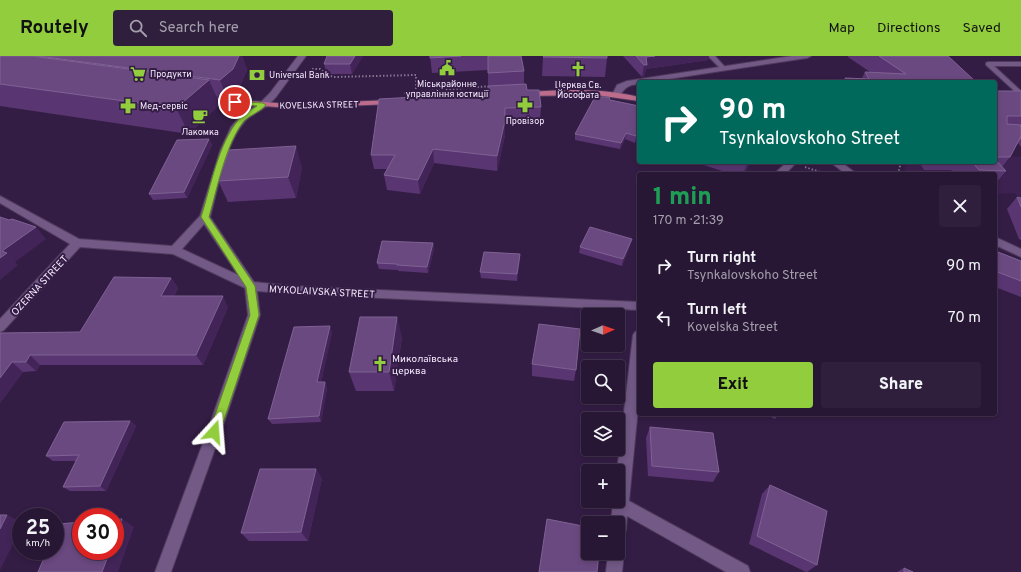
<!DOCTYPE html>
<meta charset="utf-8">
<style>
:root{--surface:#271634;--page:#2f1f3c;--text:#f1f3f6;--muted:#a49fac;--line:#43354f;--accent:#92cd3e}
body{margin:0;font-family:Overpass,sans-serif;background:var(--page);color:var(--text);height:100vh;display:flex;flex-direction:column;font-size:15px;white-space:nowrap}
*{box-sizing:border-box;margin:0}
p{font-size:13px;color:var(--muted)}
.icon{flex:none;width:22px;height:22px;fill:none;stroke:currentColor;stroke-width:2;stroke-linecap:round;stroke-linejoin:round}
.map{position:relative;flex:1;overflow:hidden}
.sheet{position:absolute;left:637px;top:116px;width:360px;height:244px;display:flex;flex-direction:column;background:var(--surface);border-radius:4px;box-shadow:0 2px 6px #0003,0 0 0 1px var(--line)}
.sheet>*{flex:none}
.hud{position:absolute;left:637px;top:24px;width:360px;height:84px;border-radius:4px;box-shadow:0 2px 6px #0003,0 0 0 1px var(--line);background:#00695c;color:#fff;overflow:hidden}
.needle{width:26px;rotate:88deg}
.fabs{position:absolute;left:581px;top:252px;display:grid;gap:8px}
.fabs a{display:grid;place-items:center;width:44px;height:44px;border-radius:4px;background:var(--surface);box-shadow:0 2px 6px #0003,0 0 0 1px var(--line);font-size:20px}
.speed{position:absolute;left:12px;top:452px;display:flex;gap:8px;font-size:20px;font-weight:700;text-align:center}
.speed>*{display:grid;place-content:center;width:52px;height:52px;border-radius:50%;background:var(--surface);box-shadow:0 2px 6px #0003,0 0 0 1px var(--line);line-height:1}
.speed small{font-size:10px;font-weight:400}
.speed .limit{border:6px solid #d22;background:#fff;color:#111}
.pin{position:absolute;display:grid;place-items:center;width:34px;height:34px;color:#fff;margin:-17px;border:2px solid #fff;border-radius:50%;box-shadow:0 1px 4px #0007}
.me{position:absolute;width:44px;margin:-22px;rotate:19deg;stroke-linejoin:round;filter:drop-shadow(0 0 3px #0008)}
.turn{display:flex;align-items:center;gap:14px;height:84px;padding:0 16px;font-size:18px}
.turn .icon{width:52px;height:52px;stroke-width:2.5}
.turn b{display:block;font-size:28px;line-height:34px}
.round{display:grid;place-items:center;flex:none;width:42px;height:42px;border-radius:4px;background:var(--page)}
.overview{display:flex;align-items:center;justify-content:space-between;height:68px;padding:0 16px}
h1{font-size:24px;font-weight:800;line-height:30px;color:#1e9e55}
.cta{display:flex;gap:8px;margin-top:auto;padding:8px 16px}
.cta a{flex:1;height:46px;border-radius:4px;background:var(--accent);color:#111;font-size:16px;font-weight:800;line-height:46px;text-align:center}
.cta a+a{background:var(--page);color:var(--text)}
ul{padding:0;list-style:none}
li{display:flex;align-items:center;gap:12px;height:52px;padding:0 16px}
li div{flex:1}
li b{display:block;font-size:15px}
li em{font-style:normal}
header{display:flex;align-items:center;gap:24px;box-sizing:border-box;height:56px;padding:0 20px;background:var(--accent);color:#111}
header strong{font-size:19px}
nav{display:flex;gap:22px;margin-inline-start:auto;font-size:14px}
.search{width:280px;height:36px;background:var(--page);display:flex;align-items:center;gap:10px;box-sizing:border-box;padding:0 14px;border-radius:4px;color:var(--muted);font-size:15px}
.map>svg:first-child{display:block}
.built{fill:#3d2150}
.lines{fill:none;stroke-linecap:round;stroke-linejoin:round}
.service-casing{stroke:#503b5d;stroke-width:2}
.minor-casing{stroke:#503b5d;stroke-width:2}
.tertiary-casing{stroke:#503b5d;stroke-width:2}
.primary-casing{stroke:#503b5d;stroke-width:2}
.path{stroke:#857393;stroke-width:2;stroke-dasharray:1.5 2;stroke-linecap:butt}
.service{fill:#725986;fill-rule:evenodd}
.minor{fill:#725986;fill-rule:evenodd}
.tertiary{fill:#725986;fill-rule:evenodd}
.primary{fill:#bd6c8c;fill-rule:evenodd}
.wall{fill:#593671}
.shaded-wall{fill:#432459}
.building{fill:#6a4980;stroke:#7f6294}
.route{fill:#92cd3e;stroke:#5f8528}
.labels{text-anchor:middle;stroke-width:4;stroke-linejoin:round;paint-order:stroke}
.far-poi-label{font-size:9px;fill:#f5e9fe;stroke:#341d45}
.far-street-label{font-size:9px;fill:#f5e9fe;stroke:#341d45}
.street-label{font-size:10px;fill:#f5e9fe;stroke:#341d45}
.poi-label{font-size:10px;fill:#f5e9fe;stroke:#341d45;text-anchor:start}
</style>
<header>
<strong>Routely</strong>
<div class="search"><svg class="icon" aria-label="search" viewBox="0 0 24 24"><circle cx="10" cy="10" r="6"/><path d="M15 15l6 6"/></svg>Search here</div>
<nav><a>Map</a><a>Directions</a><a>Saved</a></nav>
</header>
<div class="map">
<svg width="1021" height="516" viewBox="0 0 1021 516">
<rect width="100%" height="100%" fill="#341d45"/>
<path class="built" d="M995,100L1021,101V142L1014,137L995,138V118H903L907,106H995Z"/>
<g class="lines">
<defs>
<g id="service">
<path d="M708,0H715L725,11V13H721Z"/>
<path d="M988,6H1021V10H994L1021,35V41L986,9V7Z"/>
</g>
<g id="minor">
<path d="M792,0H811L807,2L649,26H639V28C628,29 625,31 619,41H616L612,39L617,29L627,25Z"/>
<path d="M260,47H263L267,49C261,56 251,58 245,65C225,88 218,132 210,161L254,226L293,230L639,246V254L293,238L257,235L260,259L221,376L171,516H155L207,376L248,259L245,232L173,198L80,191L4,274L0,276V263L70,188L0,147V140L79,183L172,190L200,160L220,95L231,71L241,59ZM204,168L238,219L182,193Z"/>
<path d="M787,106H797L785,118H774Z"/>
<path d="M639,274V342L629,445L748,510L750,516H726L627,460L626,474L624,480L618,482V467H611L613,445H618L617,415L633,279L635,276Z"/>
<path d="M618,490L622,491L624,497L622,516H606L608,497H618Z"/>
</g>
<g id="tertiary">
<path d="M298,0H306L276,41L266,51H260L259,49L260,47L270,37Z"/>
<path d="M830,106H841L857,118H846Z"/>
<path d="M995,181L1021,193V201L995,189Z"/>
</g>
<g id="primary">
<path d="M567,34C592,34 615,35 639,41V45L596,39L524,40L520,38L524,36Z"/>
<path d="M200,41L289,48L394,44L398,46L394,48L289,52L203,45H200Z"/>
<rect x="995" y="79" width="26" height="6"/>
</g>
</defs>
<use href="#service" class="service-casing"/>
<use href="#minor" class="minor-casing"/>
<use href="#tertiary" class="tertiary-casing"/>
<use href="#primary" class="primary-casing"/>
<g class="path">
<path d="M312,13H320L327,19L334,21L416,19V37"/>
<path d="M404,37L491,30"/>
<path d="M805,111L823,117"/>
<path d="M898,118L901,106"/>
</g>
<use href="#service" class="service"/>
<use href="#minor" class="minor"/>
<use href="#tertiary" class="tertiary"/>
<use href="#primary" class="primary"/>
</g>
<g class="wall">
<path d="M1,0H242L247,14L240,30L227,42L217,41L220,48L189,78L0,50V1Z"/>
<path d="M363,0L352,18H327L324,8Z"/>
<path d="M430,0H521L524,15V28L527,34L541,51L540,65L505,66V79L497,115L434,107L420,138L387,134L384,119L387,113H374L371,99L488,37V14L432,17Z"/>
<path d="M623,0H709L708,4L646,13L644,21H642Z"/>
<path d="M848,0H948L976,26H843L845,22H862L865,16H870L848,1Z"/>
<path d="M543,1L607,2L605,21L542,20Z"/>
<path d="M995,35H1021V80L1018,86L1021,82V91L1018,87L1010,101L1002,111L1006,115L995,128V118H954L951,114H924L919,106H995Z"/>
<path d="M610,44L639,70L635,87L625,83L620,93L575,84V78Z"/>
<path d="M209,83L212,89L187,142L153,144L149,138Z"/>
<path d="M695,106H751L744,118H731Z"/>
<path d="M302,111L296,142L228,146L218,125Z"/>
<path d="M1017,141L1021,142V184L1019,183L1007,153Z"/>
<path d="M632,183L630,189L622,210L579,197L580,191Z"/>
<path d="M433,187L434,193L428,217L398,215V214L379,213L377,207Z"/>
<path d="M998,196L1021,205V241L995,231V200Z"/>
<path d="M520,198L517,225L481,222L480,216Z"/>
<path d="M171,222L178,232L174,240L228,251L203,309H40L36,315L23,316L0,347V277L80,276Z"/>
<path d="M332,276L321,326H325L327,332L321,366L272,368L268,363Z"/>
<path d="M402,281L394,335H356L349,316Z"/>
<path d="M532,308L576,314L574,325L532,320Z"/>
<path d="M764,358H779L775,363Z"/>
<path d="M130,365L136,370L106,435H70L63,431L76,405H53L46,400Z"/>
<path d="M650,371L719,416L713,426L648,420L646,382Z"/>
<path d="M322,422L308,485H249L241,477Z"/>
<path d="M770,429L817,509L807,516H806L749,488L762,438Z"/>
<path d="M904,512L913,516H897Z"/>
</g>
<g class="shaded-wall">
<path d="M239,0H242L247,14L240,30L227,42L220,24Z"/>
<path d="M355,0H363L352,18L350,8Z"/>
<path d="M655,0H709L708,4L646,13L644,21H642L644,9L646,1Z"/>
<path d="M209,24L220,48L189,78L176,52Z"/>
<path d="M505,65V79L497,115V100Z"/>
<path d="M626,77L625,83L620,93L621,87Z"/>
<path d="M209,83L212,89L187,142L184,136Z"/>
<path d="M296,90L302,111L296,142L288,121Z"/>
<path d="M433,93L434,107L420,138L418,124Z"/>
<path d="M748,106H751L744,118H743Z"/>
<path d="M36,171L46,183L15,206L18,209L0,224V202L2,195Z"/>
<path d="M632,183L630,189L622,210L623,203Z"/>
<path d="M433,187L434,193L428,217L427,211Z"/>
<path d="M520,198V204L517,225V218Z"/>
<path d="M171,222L178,232L168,250L161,240Z"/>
<path d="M223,240L228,251L203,309L196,299Z"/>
<path d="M397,261L402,281L394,335L389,316Z"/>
<path d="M330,270L332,276L320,332L317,326Z"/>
<path d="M30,299L40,309L36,315L26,306Z"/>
<path d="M12,306L23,316L0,347V322Z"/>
<path d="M325,326L327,332L321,366L319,360Z"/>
<path d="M130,365L136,370L106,435L100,430Z"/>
<path d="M316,413L322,422L308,485L301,476Z"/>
<path d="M7,459L21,466V472L0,514V473Z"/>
<path d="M122,463L134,471L118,516H102L110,495H115V481Z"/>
</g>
<g class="building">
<path d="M1,0H32L209,24L176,52L0,28V1Z"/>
<path d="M38,0H239L233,13L220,24Z"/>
<path d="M327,0H355L350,8H324Z"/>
<path d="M430,0H461L430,2Z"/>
<path d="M488,0H521L524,15L488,17Z"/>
<path d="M544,0H607V2L543,1Z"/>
<path d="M636,0H655L646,1L647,9H644Z"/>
<path d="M879,0H948L976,26H847L845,22L869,23L865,16L906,18Z"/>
<path d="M526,28L527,34H539L541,51L505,52V65L497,100L433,93L418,124L384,119L395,99H371L379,43L488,37V30Z"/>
<path d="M995,35H1021V60H1007V68L1021,69L1020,70L1021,72V80L1010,101H995Z"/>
<path d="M595,41H609L610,44L639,50V69L636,80L626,77L621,87L575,78Z"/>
<path d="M209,83L184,136L149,138L177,84Z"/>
<path d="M296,90L288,121L218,125L229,94Z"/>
<path d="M995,103L1006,115L979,114L972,106H995Z"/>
<path d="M1017,141L1021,142V151Z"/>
<path d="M0,161L9,164L12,163L36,171L2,195L7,197L0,202Z"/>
<path d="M590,171L632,183L623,203L580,191Z"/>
<path d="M382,185L433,187L427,211L397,209V208L377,207Z"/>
<path d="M484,196L520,198L517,218L480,216Z"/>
<path d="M998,196L1021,205V225L995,215V208Z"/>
<path d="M114,221L171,222L161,240H223L196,299H30L26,306H12L0,322V277L80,276Z"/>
<path d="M360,261H397L389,316H349Z"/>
<path d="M539,268L580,273L576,314L532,308Z"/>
<path d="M330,270L317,326H325L319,360L268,363L294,271Z"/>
<path d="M130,365L100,430L63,431L79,399L46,400L64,366Z"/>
<path d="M650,371L713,377L719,416L652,410Z"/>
<path d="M260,413H316L301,476L241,477Z"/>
<path d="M770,429L827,455L817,509L757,480Z"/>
<path d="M0,459H7L0,473Z"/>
<path d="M115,463H122L115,481Z"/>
<path d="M547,463L588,471V497H599L597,516H539Z"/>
<path d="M81,466V495H110L102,516H38L47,495H55V477L59,468Z"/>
<path d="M904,512L913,516H904Z"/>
</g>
<path class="route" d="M233,45L263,47L266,49C260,56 250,59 244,65C226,87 217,133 209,161L255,230L259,259L220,376L218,379L214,381L211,379L209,376L250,259L246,231L201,161C211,130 218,88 239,63C244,58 251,54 257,50L235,48L232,46Z"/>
<defs>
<symbol id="civic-bare" viewBox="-9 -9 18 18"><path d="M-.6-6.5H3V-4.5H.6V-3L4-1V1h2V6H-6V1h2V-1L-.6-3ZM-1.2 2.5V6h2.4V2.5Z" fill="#92cd3e" stroke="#341d45" stroke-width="2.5" paint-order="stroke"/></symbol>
<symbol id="church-bare" viewBox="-9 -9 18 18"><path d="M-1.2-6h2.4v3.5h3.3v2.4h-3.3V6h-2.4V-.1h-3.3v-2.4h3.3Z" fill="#92cd3e" stroke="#341d45" stroke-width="2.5" paint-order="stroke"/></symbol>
<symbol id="supermarket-bare" viewBox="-9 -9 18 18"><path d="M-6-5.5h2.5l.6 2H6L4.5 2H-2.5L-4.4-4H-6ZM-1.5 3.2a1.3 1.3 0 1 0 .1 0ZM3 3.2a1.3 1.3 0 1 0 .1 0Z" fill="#92cd3e" stroke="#341d45" stroke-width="2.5" paint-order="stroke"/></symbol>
<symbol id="bank-bare" viewBox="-9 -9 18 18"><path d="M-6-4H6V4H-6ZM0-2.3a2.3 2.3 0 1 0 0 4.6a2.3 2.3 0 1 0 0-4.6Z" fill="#92cd3e" stroke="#341d45" stroke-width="2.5" paint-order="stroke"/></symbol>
<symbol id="pharmacy-bare" viewBox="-9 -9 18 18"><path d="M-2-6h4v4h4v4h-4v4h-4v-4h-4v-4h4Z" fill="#92cd3e" stroke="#341d45" stroke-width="2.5" paint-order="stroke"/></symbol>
<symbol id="cafe-bare" viewBox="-9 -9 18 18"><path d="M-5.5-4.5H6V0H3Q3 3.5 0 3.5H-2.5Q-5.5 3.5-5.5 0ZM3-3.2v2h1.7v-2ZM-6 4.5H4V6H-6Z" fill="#92cd3e" stroke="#341d45" stroke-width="2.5" paint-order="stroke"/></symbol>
</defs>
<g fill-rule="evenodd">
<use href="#civic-bare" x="436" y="1" width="22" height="22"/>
<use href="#church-bare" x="567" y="2" width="22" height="22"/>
<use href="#supermarket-bare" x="127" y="7" width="22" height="22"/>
<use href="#bank-bare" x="246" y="8" width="22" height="22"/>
<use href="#pharmacy-bare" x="514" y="38" width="22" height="22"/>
<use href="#pharmacy-bare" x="117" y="39" width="22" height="22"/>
<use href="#cafe-bare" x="189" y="49" width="22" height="22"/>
<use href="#church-bare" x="369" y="297" width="22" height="22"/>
</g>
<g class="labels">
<g class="far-poi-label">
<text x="150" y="21" text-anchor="start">Продукти</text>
<text x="269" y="22" text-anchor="start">Universal Bank</text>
<text x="447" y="31">Міськрайонне<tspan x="447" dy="10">управління юстиції</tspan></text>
<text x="578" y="32">Церква Св.<tspan x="578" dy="10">Йософата</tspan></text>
<text x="140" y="53" text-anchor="start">Мед-сервіс</text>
<text x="525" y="68">Провізор</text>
<text x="200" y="79">Лакомка</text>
</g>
<g class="far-street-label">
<text transform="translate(319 49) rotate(-1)" y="3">KOVELSKA STREET</text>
</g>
<g class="street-label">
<text transform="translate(39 229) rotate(-47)" y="4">OZERNA STREET</text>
<text transform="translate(322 235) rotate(3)" y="4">MYKOLAIVSKA STREET</text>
</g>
<g class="poi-label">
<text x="392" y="306">Миколаївська<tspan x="392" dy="12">церква</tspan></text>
</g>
</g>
</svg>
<div class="fabs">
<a><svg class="needle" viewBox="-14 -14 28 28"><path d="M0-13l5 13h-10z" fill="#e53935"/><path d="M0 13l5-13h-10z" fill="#a49fac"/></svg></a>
<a><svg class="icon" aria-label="search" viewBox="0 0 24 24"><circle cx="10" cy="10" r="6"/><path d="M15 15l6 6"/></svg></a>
<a><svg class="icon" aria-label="layers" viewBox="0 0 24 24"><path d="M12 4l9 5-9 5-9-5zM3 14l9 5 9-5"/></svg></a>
<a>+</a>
<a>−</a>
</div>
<div class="speed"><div>25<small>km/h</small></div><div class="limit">30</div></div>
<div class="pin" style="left:235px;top:46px;background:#d93025"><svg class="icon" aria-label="arrive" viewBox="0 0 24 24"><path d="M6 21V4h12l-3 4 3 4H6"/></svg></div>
<svg class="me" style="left:214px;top:376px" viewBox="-20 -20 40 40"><path d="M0-17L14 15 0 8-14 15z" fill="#92cd3e" stroke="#fff" stroke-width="4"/></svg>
<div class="hud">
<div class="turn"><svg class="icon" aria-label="right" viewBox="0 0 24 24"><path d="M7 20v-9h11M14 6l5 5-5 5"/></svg><div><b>90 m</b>Tsynkalovskoho Street</div></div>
</div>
<section class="sheet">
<div class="overview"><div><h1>1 min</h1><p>170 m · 21:39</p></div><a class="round"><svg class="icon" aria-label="close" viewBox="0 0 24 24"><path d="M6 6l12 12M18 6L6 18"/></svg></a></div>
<ul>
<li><svg class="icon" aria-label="right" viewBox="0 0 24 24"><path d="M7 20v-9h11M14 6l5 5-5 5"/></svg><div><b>Turn right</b><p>Tsynkalovskoho Street</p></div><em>90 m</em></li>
<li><svg class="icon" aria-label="left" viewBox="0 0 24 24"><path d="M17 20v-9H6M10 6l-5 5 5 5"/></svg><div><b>Turn left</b><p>Kovelska Street</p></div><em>70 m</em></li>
</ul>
<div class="cta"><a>Exit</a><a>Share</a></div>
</section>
</div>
